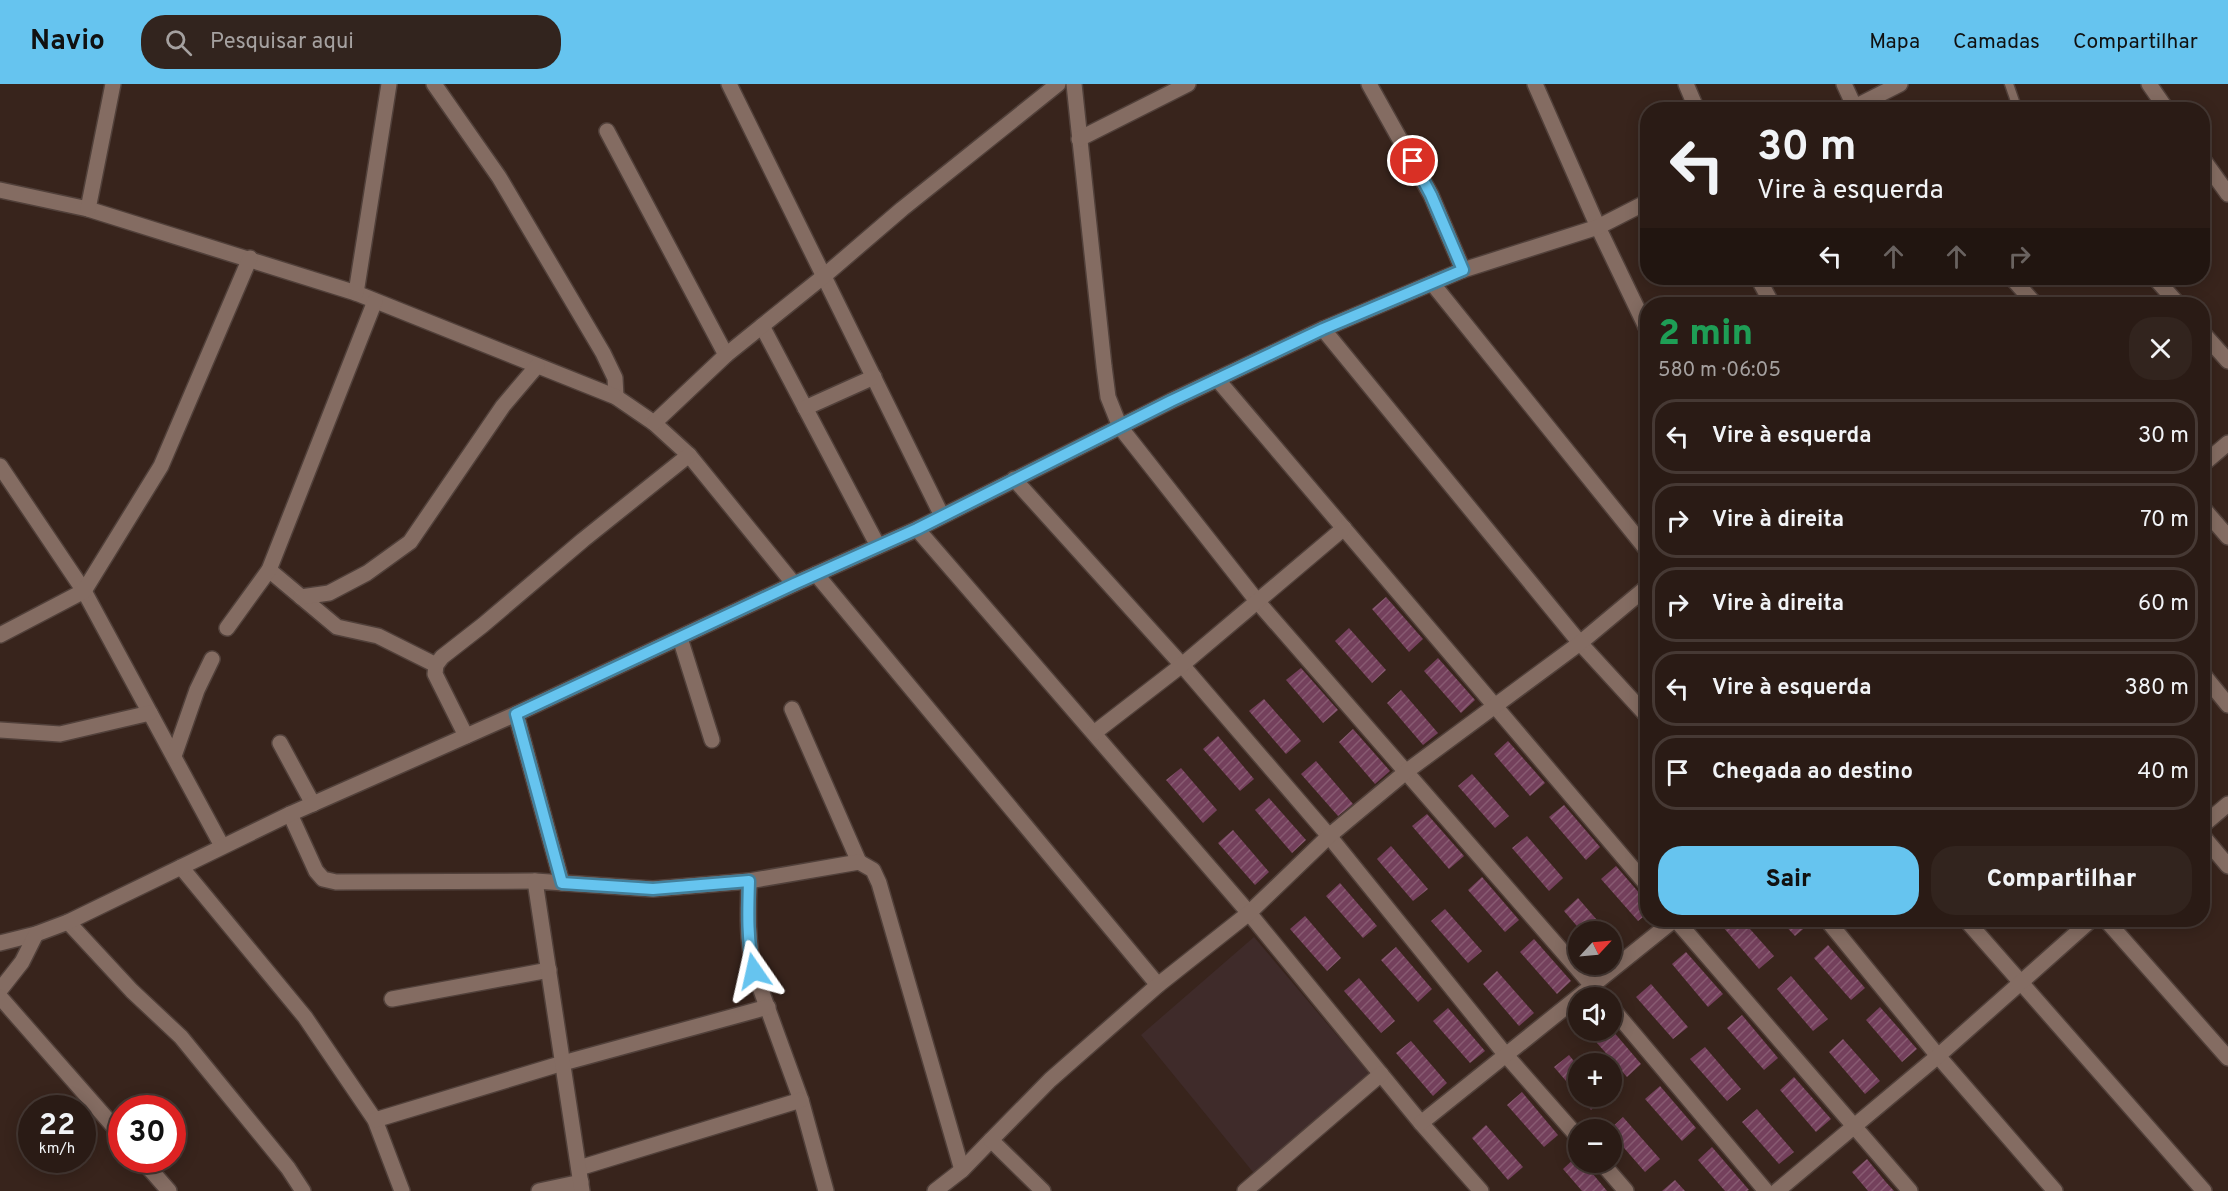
<!DOCTYPE html>
<html lang="pt">
<meta charset="utf-8">
<style>
:root{--surface:#2a1b15;--page:#32241e;--text:#f1f3f6;--muted:#a5a1a0;--line:#463934;--accent:#66c4ef}
body{margin:0;font-family:Overpass,sans-serif;background:var(--page);color:var(--text);height:100vh;display:flex;flex-direction:column;font-size:22px;white-space:nowrap}
*{box-sizing:border-box;margin:0}
p{font-size:20px;color:var(--muted)}
.icon{flex:none;width:33px;height:33px;fill:none;stroke:currentColor;stroke-width:2;stroke-linecap:round;stroke-linejoin:round}
.map{position:relative;flex:1;overflow:hidden}
.drawer{position:absolute;left:1640px;top:213px;width:570px;height:630px;display:flex;flex-direction:column;background:var(--surface);border-radius:24px;box-shadow:0 3px 15px #0003,0 0 0 2px var(--line)}
.drawer>*{flex:none}
.hud{position:absolute;left:1640px;top:18px;width:570px;height:183px;border-radius:24px;box-shadow:0 3px 15px #0003,0 0 0 2px var(--line);background:#2a1b15;color:var(--text);overflow:hidden}
.needle{width:39px;rotate:64deg}
.buttons{position:absolute;left:1568px;top:837px;display:grid;gap:12px}
.buttons a{display:grid;place-items:center;width:54px;height:54px;border-radius:50%;background:var(--surface);box-shadow:0 3px 15px #0003,0 0 0 2px var(--line);font-size:30px}
.speed{position:absolute;left:18px;top:1011px;display:flex;gap:12px;font-size:30px;font-weight:700;text-align:center}
.speed>*{display:grid;place-content:center;width:78px;height:78px;border-radius:50%;background:var(--surface);box-shadow:0 3px 15px #0003,0 0 0 2px var(--line);line-height:1}
.speed small{font-size:15px;font-weight:400}
.speed .limit{border:9px solid #d22;background:#fff;color:#111}
.pin{position:absolute;display:grid;place-items:center;width:51px;height:51px;color:#fff;margin:-26px;border:3px solid #fff;border-radius:50%;box-shadow:0 2px 6px #0007}
.me{position:absolute;width:66px;margin:-33px;rotate:349deg;stroke-linejoin:round;filter:drop-shadow(0 0 4px #0008)}
.turn{display:flex;align-items:center;gap:21px;height:126px;padding:0 18px;font-size:27px}
.turn .icon{width:78px;height:78px;stroke-width:2.5}
.turn b{display:block;font-size:42px;line-height:51px}
.lanes{display:flex;align-items:center;height:57px;padding:0 18px;background:#0003;justify-content:center;gap:30px;direction:ltr}
.lanes .off{opacity:.35}
.round{display:grid;place-items:center;flex:none;width:63px;height:63px;border-radius:24px;background:var(--page)}
.summary{display:flex;align-items:center;justify-content:space-between;height:102px;padding:0 18px}
h1{font-size:36px;font-weight:800;line-height:45px;color:#1e9e55}
.action{display:flex;gap:12px;margin-top:auto;padding:12px 18px}
.action a{flex:1;height:69px;border-radius:24px;background:var(--accent);color:#111;font-size:24px;font-weight:800;line-height:69px;text-align:center}
.action a+a{background:var(--page);color:var(--text)}
ul{padding:0;list-style:none}
li{display:flex;align-items:center;gap:18px;height:75px;margin:0 12px 9px;padding:0 6px;border:3px solid var(--line);border-radius:24px}
li div{flex:1}
li b{display:block;font-size:22px}
li em{font-style:normal}
header{display:flex;align-items:center;gap:36px;box-sizing:border-box;height:84px;padding:0 30px;background:var(--accent);color:#111}
header strong{font-size:28px}
nav{display:flex;gap:33px;margin-inline-start:auto;font-size:21px}
.search{width:420px;height:54px;background:var(--page);display:flex;align-items:center;gap:15px;box-sizing:border-box;padding:0 21px;border-radius:24px;color:var(--muted);font-size:22px}
.map>svg:first-child{display:block}
.industrial{fill:#3f2b2a}
.building{fill:url(#building-hatch)}
.lines{fill:none;stroke-linecap:round;stroke-linejoin:round}
.service-casing{stroke:#51403a;stroke-width:11}
.minor-casing{stroke:#51403a;stroke-width:18}
.service{stroke:#846c62;stroke-width:8}
.minor{stroke:#846c62;stroke-width:15}
.route-casing{stroke:#427f9b;stroke-width:15}
.route{stroke:#66c4ef;stroke-width:10}
</style>
<header>
<strong>Navio</strong>
<div class="search"><svg class="icon" aria-label="search" viewBox="0 0 24 24"><circle cx="10" cy="10" r="6"/><path d="M15 15l6 6"/></svg>Pesquisar aqui</div>
<nav><a>Mapa</a><a>Camadas</a><a>Compartilhar</a></nav>
</header>
<div class="map">
<svg width="2228" height="1107" viewBox="0 0 2228 1107">
<defs>
<pattern id="building-hatch" width="6" height="6" patternUnits="userSpaceOnUse" patternTransform="scale(1.5)"><rect width="6" height="6" fill="#74405c"/><path d="M-1 1l2-2M0 6l6-6M5 7l2-2" fill="none" stroke="#885b72"/></pattern>
</defs>
<rect width="100%" height="100%" fill="#38241c"/>
<path class="industrial" d="M1254,853L1372,993L1257,1093L1141,951Z"/>
<g class="building">
<path d="M1386,513L1423,555L1409,568L1372,525Z"/>
<path d="M1349,544L1386,586L1372,599L1335,557Z"/>
<path d="M1438,574L1475,616L1461,629L1424,587Z"/>
<path d="M1301,584L1338,626L1323,639L1286,596Z"/>
<path d="M1401,606L1438,649L1423,661L1387,619Z"/>
<path d="M1264,615L1301,657L1286,670L1249,627Z"/>
<path d="M1353,645L1390,687L1375,700L1339,658Z"/>
<path d="M1218,652L1254,695L1240,707L1203,665Z"/>
<path d="M1508,657L1545,699L1530,712L1494,670Z"/>
<path d="M1316,677L1353,720L1338,732L1301,690Z"/>
<path d="M1181,684L1217,726L1203,739L1166,696Z"/>
<path d="M1472,690L1509,732L1495,744L1458,702Z"/>
<path d="M1269,714L1306,756L1292,769L1255,726Z"/>
<path d="M1564,721L1600,763L1586,776L1549,733Z"/>
<path d="M1427,730L1464,772L1449,785L1412,742Z"/>
<path d="M1233,746L1269,788L1255,801L1218,759Z"/>
<path d="M1527,752L1563,794L1549,807L1512,764Z"/>
<path d="M1391,762L1428,805L1413,817L1377,775Z"/>
<path d="M1616,782L1647,818V830L1638,837L1601,795Z"/>
<path d="M1482,793L1519,836L1505,848L1468,806Z"/>
<path d="M1340,799L1377,842L1363,854L1326,812Z"/>
<path d="M1578,814L1597,836L1607,848H1582L1564,827Z"/>
<path d="M1445,825L1482,867L1468,879L1431,837Z"/>
<path d="M1305,832L1341,874L1327,887L1290,845Z"/>
<path d="M1731,836H1742L1774,872L1759,885L1723,843Z"/>
<path d="M1780,836H1805L1809,840L1795,852Z"/>
<path d="M1534,855L1571,897L1557,910L1520,868Z"/>
<path d="M1828,861L1865,904L1851,916L1814,874Z"/>
<path d="M1396,863L1432,905L1418,918L1381,876Z"/>
<path d="M1686,868L1723,910L1708,923L1672,880Z"/>
<path d="M1497,887L1534,929L1519,942L1483,900Z"/>
<path d="M1791,892L1828,935L1813,947L1777,905Z"/>
<path d="M1359,894L1395,937L1381,949L1344,907Z"/>
<path d="M1651,900L1688,943L1673,955L1636,913Z"/>
<path d="M1880,923L1917,965L1902,978L1866,936Z"/>
<path d="M1448,924L1485,967L1470,979L1433,937Z"/>
<path d="M1742,931L1778,974L1764,986L1727,944Z"/>
<path d="M1595,946H1612L1641,980L1627,993L1590,951Z"/>
<path d="M1843,955L1880,997L1865,1010L1829,968Z"/>
<path d="M1411,957L1447,999L1433,1012L1396,969Z"/>
<path d="M1705,963L1741,1005L1727,1017L1690,975Z"/>
<path d="M1569,971L1578,982V1011L1554,983Z"/>
<path d="M1794,993L1831,1035L1816,1048L1780,1006Z"/>
<path d="M1660,1002L1696,1044L1682,1057L1645,1015Z"/>
<path d="M1522,1008L1558,1051L1544,1063L1507,1021Z"/>
<path d="M1580,1012H1606L1591,1026Z"/>
<path d="M1757,1025L1794,1068L1779,1080L1742,1038Z"/>
<path d="M1623,1033L1660,1075L1645,1088L1611,1049V1046H1609Z"/>
<path d="M1486,1041L1523,1083L1508,1096L1472,1054Z"/>
<path d="M1712,1063L1749,1106L1747,1107H1725L1698,1076Z"/>
<path d="M1577,1072L1578,1078H1583L1607,1107H1582L1563,1085Z"/>
<path d="M1867,1075L1885,1097L1894,1107H1868L1852,1088Z"/>
<path d="M1675,1096L1685,1107H1662Z"/>
</g>
<g class="lines">
<defs>
<path id="service" d="M2009,0L2018,26"/>
<g id="minor">
<path d="M434,0L499,93L603,269L615,294L616,313"/>
<path d="M729,0L942,432"/>
<path d="M1074,0L1104,282L1108,313L1120,343L1257,517L1603,914"/>
<path d="M1369,0L1431,111L1463,186"/>
<path d="M1535,0L1598,143L1647,245"/>
<path d="M1686,0L1697,26"/>
<path d="M1844,0L1856,26"/>
<path d="M2149,0L2167,26"/>
<path d="M1849,26L1900,0"/>
<path d="M607,47L726,271"/>
<path d="M1079,55L1188,0"/>
<path d="M2202,74L2228,110"/>
<path d="M0,106L88,125L356,209L616,313L654,339L689,371L794,500"/>
<path d="M88,125L113,0"/>
<path d="M1758,194L1772,220"/>
<path d="M2012,194L2035,220"/>
<path d="M2155,194L2178,220"/>
<path d="M1432,199L1647,466"/>
<path d="M356,209L389,0"/>
<path d="M762,242L878,462"/>
<path d="M1323,245L1580,559L1647,632"/>
<path d="M2202,248L2228,277"/>
<path d="M1217,295L1647,801"/>
<path d="M805,324L874,293"/>
<path d="M654,339L726,271L824,192L902,125L1058,0"/>
<path d="M2202,381L2228,359"/>
<path d="M0,382L84,507L222,762"/>
<path d="M1014,395L1182,581L1329,752L1505,970L1578,1053"/>
<path d="M2202,423L2228,453"/>
<path d="M917,445L1249,829L1421,1039L1481,1107"/>
<path d="M269,486L337,543L378,552L436,581"/>
<path d="M816,490L1158,901"/>
<path d="M301,513L329,509L367,489L410,458L503,322L537,282"/>
<path d="M227,544L269,486L375,217"/>
<path d="M0,551L84,507L161,382L250,174"/>
<path d="M680,554L712,656"/>
<path d="M2202,589L2228,621"/>
<path d="M792,625L859,778"/>
<path d="M516,630L562,799"/>
<path d="M0,646L60,650L150,629"/>
<path d="M1094,649L1182,581L1344,444"/>
<path d="M466,652L435,590L436,581L442,573L483,541L583,456L689,371"/>
<path d="M280,659L313,720"/>
<path d="M174,672L197,606L212,575"/>
<path d="M290,730L316,787L323,795L336,798L535,797"/>
<path d="M2202,742L2228,720"/>
<path d="M2202,751L2228,782"/>
<path d="M181,783L305,933L375,1036L402,1107"/>
<path d="M749,797C748,828 747,857 754,887L801,1016L826,1107"/>
<path d="M1676,836L1910,1107"/>
<path d="M1827,836L1938,972L2055,1107"/>
<path d="M1966,836L2204,1107"/>
<path d="M2106,836L2228,974"/>
<path d="M68,838L132,907L181,953L288,1084L303,1107"/>
<path d="M0,859L36,850L68,838L290,730L516,630L794,500L917,445L1171,317L1323,245L1463,186L1598,143L1647,118"/>
<path d="M0,906L22,878L36,850"/>
<path d="M0,913L122,1052"/>
<path d="M392,915L549,886"/>
<path d="M1611,923L1766,1107"/>
<path d="M375,1036L563,979L768,923"/>
<path d="M1421,1039L1674,836"/>
<path d="M142,1076L169,1107"/>
<path d="M1601,1078L1626,1107"/>
<path d="M579,1084L801,1016"/>
<path d="M539,1107L581,1098"/>
<path d="M582,1107L535,797L653,805L749,797L859,778L873,786L879,799L962,1086"/>
<path d="M935,1107L962,1086L991,1056"/>
<path d="M1043,1107L991,1056L1050,996L1158,901L1249,829L1329,752L1407,687L1580,559L1647,503"/>
<path d="M1245,1107L1381,990"/>
<path d="M1777,1107L1938,972L2091,836"/>
</g>
</defs>
<use href="#service" class="service-casing"/>
<use href="#minor" class="minor-casing"/>
<use href="#service" class="service"/>
<use href="#minor" class="minor"/>
</g>
<g class="lines">
<defs>
<path id="route" d="M754,887C747,857 748,828 749,797L653,805L562,799L516,630L794,500L917,445L1171,317L1323,245L1463,186L1431,111L1413,77"/>
</defs>
<use href="#route" class="route-casing"/>
<use href="#route" class="route"/>
</g>
</svg>
<div class="buttons">
<a><svg class="needle" viewBox="-14 -14 28 28"><path d="M0-13l5 13h-10z" fill="#e53935"/><path d="M0 13l5-13h-10z" fill="#a5a1a0"/></svg></a>
<a><svg class="icon" aria-label="sound" viewBox="0 0 24 24"><path d="M4 9h4l5-4v14l-5-4H4zM17 9q2 3 0 6"/></svg></a>
<a>+</a>
<a>−</a>
</div>
<div class="speed"><div>22<small>km/h</small></div><div class="limit">30</div></div>
<div class="pin" style="left:1413px;top:77px;background:#d93025"><svg class="icon" aria-label="arrive" viewBox="0 0 24 24"><path d="M6 21V4h12l-3 4 3 4H6"/></svg></div>
<svg class="me" style="left:754px;top:887px" viewBox="-20 -20 40 40"><path d="M0-17L14 15 0 8-14 15z" fill="#66c4ef" stroke="#fff" stroke-width="4"/></svg>
<div class="hud">
<div class="turn"><svg class="icon" aria-label="left" viewBox="0 0 24 24"><path d="M17 20v-9H6M10 6l-5 5 5 5"/></svg><div><b>30 m</b>Vire à esquerda</div></div>
<div class="lanes"><svg class="icon" aria-label="left" viewBox="0 0 24 24"><path d="M17 20v-9H6M10 6l-5 5 5 5"/></svg><svg class="icon off" aria-label="ahead" viewBox="0 0 24 24"><path d="M12 20V5M6 11l6-6 6 6"/></svg><svg class="icon off" aria-label="ahead" viewBox="0 0 24 24"><path d="M12 20V5M6 11l6-6 6 6"/></svg><svg class="icon off" aria-label="right" viewBox="0 0 24 24"><path d="M7 20v-9h11M14 6l5 5-5 5"/></svg></div>
</div>
<section class="drawer">
<div class="summary"><div><h1>2 min</h1><p>580 m · 06:05</p></div><a class="round"><svg class="icon" aria-label="close" viewBox="0 0 24 24"><path d="M6 6l12 12M18 6L6 18"/></svg></a></div>
<ul>
<li><svg class="icon" aria-label="left" viewBox="0 0 24 24"><path d="M17 20v-9H6M10 6l-5 5 5 5"/></svg><div><b>Vire à esquerda</b></div><em>30 m</em></li>
<li><svg class="icon" aria-label="right" viewBox="0 0 24 24"><path d="M7 20v-9h11M14 6l5 5-5 5"/></svg><div><b>Vire à direita</b></div><em>70 m</em></li>
<li><svg class="icon" aria-label="right" viewBox="0 0 24 24"><path d="M7 20v-9h11M14 6l5 5-5 5"/></svg><div><b>Vire à direita</b></div><em>60 m</em></li>
<li><svg class="icon" aria-label="left" viewBox="0 0 24 24"><path d="M17 20v-9H6M10 6l-5 5 5 5"/></svg><div><b>Vire à esquerda</b></div><em>380 m</em></li>
<li><svg class="icon" aria-label="arrive" viewBox="0 0 24 24"><path d="M6 21V4h12l-3 4 3 4H6"/></svg><div><b>Chegada ao destino</b></div><em>40 m</em></li>
</ul>
<div class="action"><a>Sair</a><a>Compartilhar</a></div>
</section>
</div>
